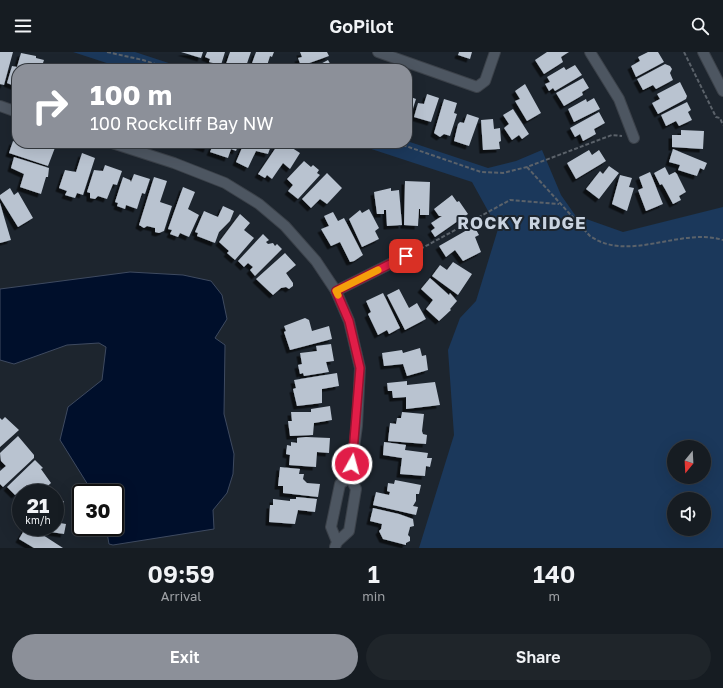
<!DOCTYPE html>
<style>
:root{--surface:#161c22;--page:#1f252a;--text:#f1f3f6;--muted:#9ea1a5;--line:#353a40;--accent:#8c9099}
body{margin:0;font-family:"Golos Text",sans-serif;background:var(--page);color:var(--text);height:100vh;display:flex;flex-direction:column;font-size:15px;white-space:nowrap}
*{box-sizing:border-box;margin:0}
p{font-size:13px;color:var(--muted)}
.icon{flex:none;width:22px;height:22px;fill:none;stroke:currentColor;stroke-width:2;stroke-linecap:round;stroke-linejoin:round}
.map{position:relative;height:496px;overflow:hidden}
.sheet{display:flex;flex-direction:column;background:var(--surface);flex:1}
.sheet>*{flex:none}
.top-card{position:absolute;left:12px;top:12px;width:400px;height:84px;border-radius:16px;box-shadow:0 4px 16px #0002,0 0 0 1px var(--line);background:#8c9099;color:#fff;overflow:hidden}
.needle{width:26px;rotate:198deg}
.fabs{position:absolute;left:667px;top:388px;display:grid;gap:8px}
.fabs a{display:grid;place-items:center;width:44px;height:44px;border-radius:50%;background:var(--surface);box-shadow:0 4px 16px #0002,0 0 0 1px var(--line);font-size:20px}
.speed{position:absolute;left:12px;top:432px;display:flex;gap:8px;font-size:20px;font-weight:700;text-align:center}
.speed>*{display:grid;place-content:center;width:52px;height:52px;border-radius:50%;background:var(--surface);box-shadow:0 4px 16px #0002,0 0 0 1px var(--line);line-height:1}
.speed small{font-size:10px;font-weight:400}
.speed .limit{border:2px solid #111;border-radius:6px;background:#fff;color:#111}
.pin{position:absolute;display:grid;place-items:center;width:34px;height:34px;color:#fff;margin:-17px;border-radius:8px;box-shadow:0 2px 6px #0006}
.me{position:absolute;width:44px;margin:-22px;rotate:7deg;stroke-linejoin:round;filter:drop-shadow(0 0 3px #0008)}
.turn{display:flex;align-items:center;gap:14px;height:84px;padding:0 12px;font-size:18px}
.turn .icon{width:52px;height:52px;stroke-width:2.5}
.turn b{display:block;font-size:28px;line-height:34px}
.eta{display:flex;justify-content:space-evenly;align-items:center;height:68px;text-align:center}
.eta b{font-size:24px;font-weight:600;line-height:28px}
.cta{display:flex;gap:8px;margin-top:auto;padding:8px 12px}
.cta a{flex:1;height:46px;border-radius:24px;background:var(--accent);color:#fff;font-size:16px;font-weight:600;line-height:46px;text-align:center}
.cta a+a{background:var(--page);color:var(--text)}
header{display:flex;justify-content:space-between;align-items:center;height:52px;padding:0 12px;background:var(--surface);font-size:18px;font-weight:600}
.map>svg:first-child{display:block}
.green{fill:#1b385b;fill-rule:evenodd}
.water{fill:#000f2b;stroke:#3e4a60}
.building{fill:#b9c3d0;filter:url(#shadow)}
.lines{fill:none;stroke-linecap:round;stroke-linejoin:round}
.minor-casing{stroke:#3b4149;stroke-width:12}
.tertiary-casing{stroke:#3b4149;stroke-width:12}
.path{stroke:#5b626a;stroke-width:2;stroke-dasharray:4 2;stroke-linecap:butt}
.minor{stroke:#4d5661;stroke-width:10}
.tertiary{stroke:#4d5661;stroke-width:10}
.route-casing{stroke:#92132f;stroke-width:10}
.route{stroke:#e11d48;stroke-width:7}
.slow{stroke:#f59e0b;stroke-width:7}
.labels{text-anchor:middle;stroke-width:4;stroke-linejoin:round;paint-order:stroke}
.district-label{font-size:17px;font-weight:bold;letter-spacing:1px;fill:#c9d3e0;stroke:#1d252e}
</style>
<header><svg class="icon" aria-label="menu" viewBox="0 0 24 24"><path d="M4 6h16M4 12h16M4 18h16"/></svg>GoPilot<svg class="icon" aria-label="search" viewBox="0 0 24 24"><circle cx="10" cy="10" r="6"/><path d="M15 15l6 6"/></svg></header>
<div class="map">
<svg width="723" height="496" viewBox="0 0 723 496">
<defs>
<filter id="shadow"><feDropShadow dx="-3.5" dy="3.5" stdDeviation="0" flood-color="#0009"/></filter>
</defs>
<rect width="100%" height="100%" fill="#1d252e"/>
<g class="green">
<path d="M73,0H135L187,17H125Z"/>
<path d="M407,89L488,116L516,109L542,98L561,143L575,163L623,180L723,155V496H419L454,383L448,298L460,266L476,249L498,177L472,130L353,91H407ZM674,395H704V425H674ZM674,447H704V477H674Z"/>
</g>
<path class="water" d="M130,220L183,223L211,229L222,243L227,267L215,286L225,293L224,362L234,402L233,422L227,441L213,458L214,477L113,493L109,492L106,475H115V441H93L60,388L68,355L102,328L106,295L99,291L67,293L14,312L0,308V237Z"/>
<g class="building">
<path d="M0,0H13L4,33L0,32Z"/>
<path d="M181,0H203L201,6Z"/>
<path d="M207,0H225L221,13L209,10L210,7L205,5Z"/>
<path d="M230,0H251L245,17L225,15Z"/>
<path d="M256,0H274L272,5L270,4L266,17H250Z"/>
<path d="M300,0H327L329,4L301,14L298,6L302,5Z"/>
<path d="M459,0H472L470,7L458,3Z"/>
<path d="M547,0H569L561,5L563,10L544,22L535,8Z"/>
<path d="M648,0H658L664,10L636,25L631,14L640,9L638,5Z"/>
<path d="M21,1L36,4V6L44,8L41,17H17V35L7,31L12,14L17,15Z"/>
<path d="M328,8L333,17H311Z"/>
<path d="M56,11L64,14L63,17H46L48,12L55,14Z"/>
<path d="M665,12L670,14L672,17L670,21L673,28L656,37L653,33L643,38L637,27Z"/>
<path d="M575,13L582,23L555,39L553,36L549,39L545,32L550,30L547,25L564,15L566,18Z"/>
<path d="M583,26L589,36L582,40L583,43L564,54L556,41Z"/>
<path d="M680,30L687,44L686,47L658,62L652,51L660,47L657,42Z"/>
<path d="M525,32L541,61L527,69L515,49L520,47L515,39Z"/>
<path d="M407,35L411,37L408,44L416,47L409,69L407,68Z"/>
<path d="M427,42L439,46L431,70L414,65L418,51L424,52Z"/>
<path d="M594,46L600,57L574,70L568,57L586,47L587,50Z"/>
<path d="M444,47L457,51L454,61L457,62L450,84L444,82L440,85L434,81Z"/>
<path d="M687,50L691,58L688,60L692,68L679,74L676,69L666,74L661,63Z"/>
<path d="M513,57L529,82L522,87L519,83L512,88L504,76L509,72L503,63Z"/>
<path d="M599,60L605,71L594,77L596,82L583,89L580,82L575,85L570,76Z"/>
<path d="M467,62L479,66L469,94L454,89L458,72L460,70L464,71Z"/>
<path d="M493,67L494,77L500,76L501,89L499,90L500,97L483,98L481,68Z"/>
<path d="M681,78L704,79L703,97L672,95V83H681Z"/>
<path d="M13,89L32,94L31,91L56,93L48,114L9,101Z"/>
<path d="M193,91H209L207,97L192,92Z"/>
<path d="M214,91H239L236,99L231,97L228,106L210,100Z"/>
<path d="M244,91L247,92L272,91L268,102L256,99L248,116L236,110Z"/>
<path d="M279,91L286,92L300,101L290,117L283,111L272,127L267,123L265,126L258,122Z"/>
<path d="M673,97L707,111L704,118L700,116L697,124L678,118L680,113L669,110Z"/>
<path d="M589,98L592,103L599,98L606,109L576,127L567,111Z"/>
<path d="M82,101L95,106L83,143L77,141L75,146L65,143L67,139L59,136L65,118L76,120Z"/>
<path d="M14,105L49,116L48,125H46L41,142L20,135L24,122L11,116Z"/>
<path d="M304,109L311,115L313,113L319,118L317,121L320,123L298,147L288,139L293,133L287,127Z"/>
<path d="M105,113L122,119L117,133L113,132L107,147L98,144L95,147L90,146V141L87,140L94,118L103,119Z"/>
<path d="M609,114L619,121L599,147L586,137L600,119L603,122Z"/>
<path d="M665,115L669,123L675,120L677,122L686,140L679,144L681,148L673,152L665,137L662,132L660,133L654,121Z"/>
<path d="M650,120L663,152L646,159L638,138L643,136L639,125Z"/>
<path d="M327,121L342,136L327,152L320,147L311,156L302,147Z"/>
<path d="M134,122L150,127L145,142L142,141L137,157L126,153L125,157L117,154L118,151L115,150L123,125L130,128L131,130Z"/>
<path d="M620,123L632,126L629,135L634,136L627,159L612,152Z"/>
<path d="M154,125L167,129L160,150L172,154L164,179L159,181L155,180V176L147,174L144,176L139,173Z"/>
<path d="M405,129L430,130L429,163H420V157H419L418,174L404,173Z"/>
<path d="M183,135L195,140L188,157L199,163L189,185L180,181L178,185L170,182L172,178L168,177Z"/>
<path d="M10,136L14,143L18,140L33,166L18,175L0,146V143Z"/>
<path d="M391,136V139L399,138L402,173L387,174L386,158H384V162H377L374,140Z"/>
<path d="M452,143L457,150L459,149L468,162L435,185L431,179L435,176L431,171L442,164H439L434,157Z"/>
<path d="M0,151L11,188L0,191Z"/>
<path d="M223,154L234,159L230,169L219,180L215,191L197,184L198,181L195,180L204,159L218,165Z"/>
<path d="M369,157L379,176L375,179L379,187L362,195L349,167L360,158L362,161Z"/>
<path d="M333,160L338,169L344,166L363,203L354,209L350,210L340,190L331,194L321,177L329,174L324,164Z"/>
<path d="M240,162L250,171L244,178L254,186L235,208L227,201L229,199L219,190Z"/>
<path d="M474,174L479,183L475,185L481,200L463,209L455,198L446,205L439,194Z"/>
<path d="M263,182L269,188L266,190L268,192L273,191L275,194L277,192L282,197L255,224L250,218L253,215L248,211L244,215L238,209Z"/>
<path d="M285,201L296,213L286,221L293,231V234L289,237L286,235L281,236L273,243L256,227Z"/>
<path d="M453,210L472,222L458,243L432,224L440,213L447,218Z"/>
<path d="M430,226L449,243L450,241L457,249L450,257L451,258L439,269L426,257L433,248L421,237Z"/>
<path d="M399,237L409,256L417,251L426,267L405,278L387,243Z"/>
<path d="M383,241L400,276L389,282L387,278L378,283L368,262L371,260L366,249Z"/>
<path d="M305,266L309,268L312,279L329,274L332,287L290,298L284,280L286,279L284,274Z"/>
<path d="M331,292L334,309L326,310L329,320L304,324L303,321L300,322L298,313L302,312L300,301L317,299L316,294Z"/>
<path d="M420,296L422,304L426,303L428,318L407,324L403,312L384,314L382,301L402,298L403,301Z"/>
<path d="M337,321L339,334L322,337V351L297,354L293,337L296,336L294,328Z"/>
<path d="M407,329V333L435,330L440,353L406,357V345L393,346L392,339H388L387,331Z"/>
<path d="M330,354L332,368L314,371L313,383L290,384L288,369H292L291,360H311V357Z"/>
<path d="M402,360L424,362L422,379L423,382L427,383L426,392L388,389L390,371L396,372L397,366H401Z"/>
<path d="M5,365L19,378L0,395V366L2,368Z"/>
<path d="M18,384L34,403V406L3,435L0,432V419L6,414L1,409L0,401Z"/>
<path d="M306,385L330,386L329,401L317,400L316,415L289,413L290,403L286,402L287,393L291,394V390L297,391V386Z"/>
<path d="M384,390L406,393L405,398L428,401L427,406H432L430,415L426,414L425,424L400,422L402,406L383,403Z"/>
<path d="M35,408L43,416L41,417L51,431L40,441H34L27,433L15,443L7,435Z"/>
<path d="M280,415L300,417L299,422H304L303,427L307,431L320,432L318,445L283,441V434H278Z"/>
<path d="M395,428L421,433L419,442H416V449L413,454L418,455L416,463L373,453L376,440L389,443L390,440L387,439L388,431L394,432Z"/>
<path d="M296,445L317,447L315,460L298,458L295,472L269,470L270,453H273V447L290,449V447H296Z"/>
<path d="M55,448L64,449L60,471L66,472L64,482L51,480L52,476H49L55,475Z"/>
<path d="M373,456L399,462L413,467L414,474L410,475L408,483L410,485V489L406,491V493L383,487L379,479L381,477L382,472L370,469Z"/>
<path d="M26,475L46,485L63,496H34L19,487Z"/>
</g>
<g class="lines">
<defs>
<g id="minor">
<path d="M378,0L477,35L485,29L495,0"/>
<path d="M590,0L619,47L634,86"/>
<path d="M0,54L17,60"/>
<path d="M112,91L174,111L225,131L259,152L285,174L316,209L336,239L349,269L360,316L357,374L350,425L356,437L349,479L337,490"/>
<path d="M336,239L406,204"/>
<path d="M335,495L337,490L331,475L340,432L350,425"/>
</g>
<path id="tertiary" d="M703,0L723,39"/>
</defs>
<use href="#minor" class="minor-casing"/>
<use href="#tertiary" class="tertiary-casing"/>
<g class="path">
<path d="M107,0L143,8L170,17"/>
<path d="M684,0L716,65L720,66L723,73"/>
<path d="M397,91L481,120L503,121L527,115L612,83L622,84"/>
<path d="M527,115L590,184C629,211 680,175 723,188"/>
<path d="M415,200L510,148L559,152"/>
</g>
<use href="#minor" class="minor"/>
<use href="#tertiary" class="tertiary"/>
</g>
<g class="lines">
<defs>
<path id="route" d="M352,412L360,316L349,269L336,239L406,204"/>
</defs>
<use href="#route" class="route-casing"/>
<use href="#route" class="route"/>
<path class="slow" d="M338,243L336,239L378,218"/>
</g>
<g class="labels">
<g class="district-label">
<text x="522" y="177">ROCKY RIDGE</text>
</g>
</g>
</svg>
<div class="fabs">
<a><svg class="needle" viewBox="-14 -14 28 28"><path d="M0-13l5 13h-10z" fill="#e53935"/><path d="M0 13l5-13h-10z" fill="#9ea1a5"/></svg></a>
<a><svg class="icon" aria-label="sound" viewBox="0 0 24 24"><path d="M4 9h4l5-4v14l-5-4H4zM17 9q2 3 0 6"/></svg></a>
</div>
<div class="speed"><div>21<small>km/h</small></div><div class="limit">30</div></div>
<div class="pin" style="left:406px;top:204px;background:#d93025"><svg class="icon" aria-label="arrive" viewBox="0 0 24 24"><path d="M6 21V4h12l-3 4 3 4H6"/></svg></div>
<svg class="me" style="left:352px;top:412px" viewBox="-20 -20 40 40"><circle r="17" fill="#e11d48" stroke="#fff" stroke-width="3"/><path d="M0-11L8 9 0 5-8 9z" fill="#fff"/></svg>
<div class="top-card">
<div class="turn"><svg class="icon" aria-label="right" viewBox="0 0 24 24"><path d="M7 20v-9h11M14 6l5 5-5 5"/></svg><div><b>100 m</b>100 Rockcliff Bay NW</div></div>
</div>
</div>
<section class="sheet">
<div class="eta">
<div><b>09:59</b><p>Arrival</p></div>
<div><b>1</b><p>min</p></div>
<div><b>140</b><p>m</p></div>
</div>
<div class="cta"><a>Exit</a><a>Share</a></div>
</section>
